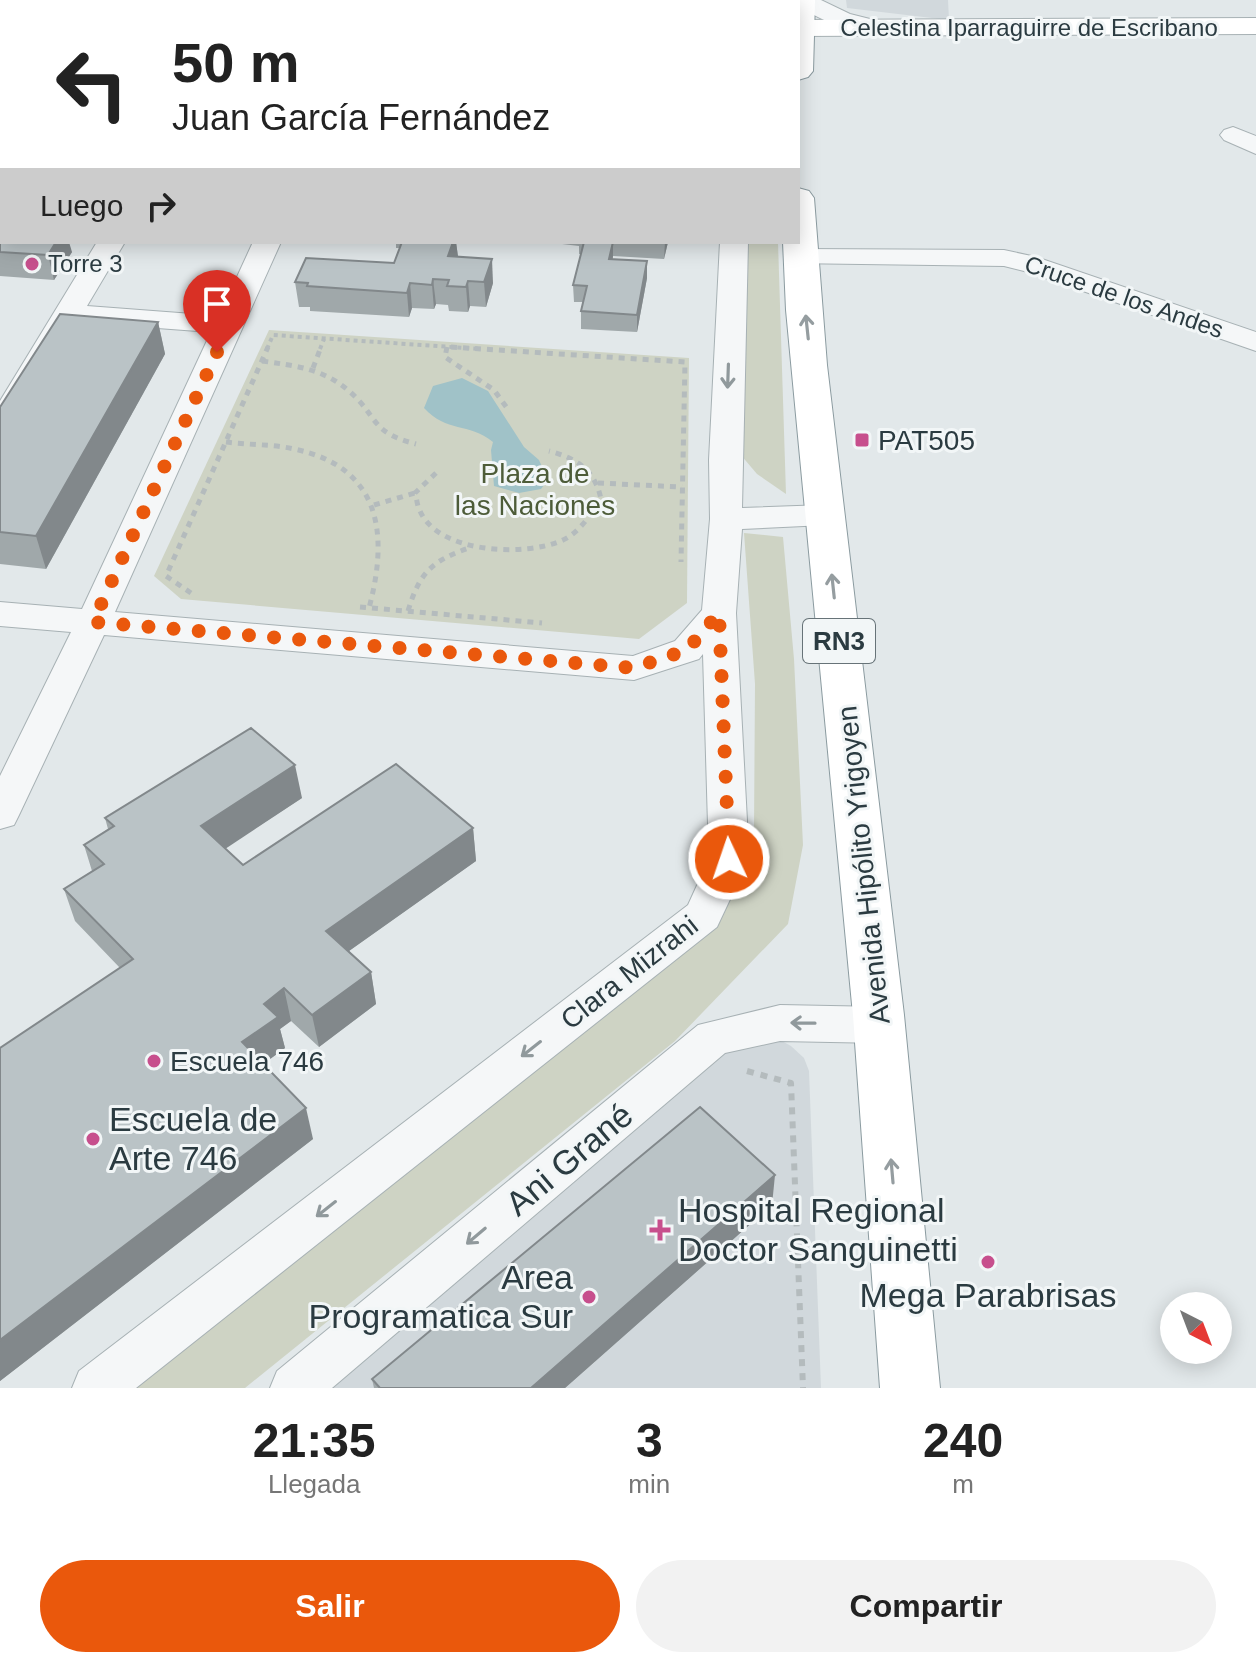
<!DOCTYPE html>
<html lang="es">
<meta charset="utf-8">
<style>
:root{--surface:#fff;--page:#f2f2f2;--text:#222;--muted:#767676;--accent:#ea580c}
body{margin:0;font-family:Arial,sans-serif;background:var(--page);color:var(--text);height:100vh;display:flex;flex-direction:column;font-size:30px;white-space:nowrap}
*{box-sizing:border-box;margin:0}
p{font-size:26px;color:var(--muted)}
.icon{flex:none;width:44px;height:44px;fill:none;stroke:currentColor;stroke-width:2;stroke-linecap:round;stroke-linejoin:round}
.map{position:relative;height:1388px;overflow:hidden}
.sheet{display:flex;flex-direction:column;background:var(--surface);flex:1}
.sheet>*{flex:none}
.top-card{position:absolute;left:0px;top:0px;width:800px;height:244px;box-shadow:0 4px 20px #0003;background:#fff;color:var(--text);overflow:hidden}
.needle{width:52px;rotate:138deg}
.controls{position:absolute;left:1160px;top:1292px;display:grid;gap:16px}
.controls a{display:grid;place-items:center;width:72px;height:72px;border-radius:50%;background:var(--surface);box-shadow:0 4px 20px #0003;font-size:40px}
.pin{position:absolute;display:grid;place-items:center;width:68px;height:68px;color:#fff;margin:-82px -34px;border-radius:50% 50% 50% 0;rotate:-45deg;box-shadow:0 0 8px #0007}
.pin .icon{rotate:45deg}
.me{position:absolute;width:88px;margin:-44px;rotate:357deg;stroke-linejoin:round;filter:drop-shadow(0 0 6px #0008)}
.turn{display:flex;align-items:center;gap:28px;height:168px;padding:0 40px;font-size:36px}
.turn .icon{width:104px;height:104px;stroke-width:2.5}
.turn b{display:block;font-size:56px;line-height:68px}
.then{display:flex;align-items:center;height:76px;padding:0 40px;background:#0003;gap:16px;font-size:30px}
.eta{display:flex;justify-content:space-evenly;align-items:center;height:136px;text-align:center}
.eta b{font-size:48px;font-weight:800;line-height:56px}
.button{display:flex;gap:16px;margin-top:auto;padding:16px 40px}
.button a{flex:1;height:92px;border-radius:48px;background:var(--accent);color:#fff;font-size:32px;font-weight:800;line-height:92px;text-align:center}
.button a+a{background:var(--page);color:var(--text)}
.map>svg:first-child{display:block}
.built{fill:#d1d8dc}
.green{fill:#ced3c4}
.water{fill:#a0c2c8}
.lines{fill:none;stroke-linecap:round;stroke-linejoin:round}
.street-casing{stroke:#a7b1b4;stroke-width:2}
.secondary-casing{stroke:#a7b1b4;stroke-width:2}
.highway-casing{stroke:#8b9ba0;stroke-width:2}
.path-far2{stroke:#b4bbbd;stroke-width:4;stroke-dasharray:4 4;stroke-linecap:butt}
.path-far1{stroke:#b4bbbd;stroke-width:5;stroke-dasharray:6 6;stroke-linecap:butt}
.path{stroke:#b4bbbd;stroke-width:6;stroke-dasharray:7 7;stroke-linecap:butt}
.street{fill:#f5f7f8;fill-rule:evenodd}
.secondary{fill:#fff;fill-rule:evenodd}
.highway{fill:#fff;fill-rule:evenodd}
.wall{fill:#a0a8aa}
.shaded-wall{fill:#82888b}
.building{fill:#bac3c6;stroke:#82888b;stroke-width:2}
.oneway{stroke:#959da0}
.oneway2{stroke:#90999c}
.route{stroke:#ea580c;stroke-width:14;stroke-dasharray:0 25.2}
.poi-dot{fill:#c74f8d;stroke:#f2f6f7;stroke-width:3}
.labels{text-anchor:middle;stroke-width:6;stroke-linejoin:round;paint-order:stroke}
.far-street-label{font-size:24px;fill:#2b3b41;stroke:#f2f6f7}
.far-poi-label{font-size:24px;fill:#2b3b41;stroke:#f2f6f7;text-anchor:start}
.shield{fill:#f2f6f7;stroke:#677378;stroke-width:2}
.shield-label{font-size:26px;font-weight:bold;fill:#2b3b41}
.poi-label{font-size:28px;fill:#2b3b41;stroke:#f2f6f7;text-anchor:start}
.park-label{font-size:28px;fill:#4d5c39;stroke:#f2f6f7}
.street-label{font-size:28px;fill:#2b3b41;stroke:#f2f6f7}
.near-poi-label{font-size:34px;fill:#2b3b41;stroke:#f2f6f7;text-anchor:start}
.near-street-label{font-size:34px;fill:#2b3b41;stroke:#f2f6f7}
</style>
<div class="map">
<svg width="1256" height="1388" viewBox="0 0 1256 1388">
<rect width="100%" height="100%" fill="#e2e8ea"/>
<g class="built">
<path d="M846,0H948L949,20L847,8Z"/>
<path d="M778,1039L791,1046L804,1058L809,1071L821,1388H317L724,1046Z"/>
</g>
<g class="green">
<path d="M738,242H778L786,494L757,474L740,454Z"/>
<path d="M269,330L689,358L687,603L639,639L181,599L154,576Z"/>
<path d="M744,533L783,537L794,659L803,845L788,924L675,1041L245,1388H99L718,907L754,830L755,684Z"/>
</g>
<path class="water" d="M462,378L488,391L524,447L539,460L548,480L541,489L519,493L494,486L491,450L493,442C468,422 447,433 424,408L433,386Z"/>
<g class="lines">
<defs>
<g id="street">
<path d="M795,0H821L850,14L890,24L894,29L890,34C866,40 808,18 795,0Z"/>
<path d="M0,57H2L0,74Z"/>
<path d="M1233,127L1256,136V154L1224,140L1220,135L1224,130Z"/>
<path d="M97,242H125L87,306L219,316L253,242H281L115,612L633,656L675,641L702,610L710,519L709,460L720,242H748L742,508L825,505L836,508L841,515L836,522L825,525L742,529L736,613L749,859L717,927L136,1388H72L79,1371L688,905L709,859L703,654L699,659L634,680L104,635L19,815L14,825L0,829V776L71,632L0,626V602L82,609L211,332L77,322L15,426L11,433L0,435V401Z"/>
<path d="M800,249L1004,250L1036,257L1256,332V351L1028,272L1004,266L790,263L786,257L790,251Z"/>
<path d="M780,1005L881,1007L896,1012L902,1025L896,1038L881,1043L780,1041L725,1053L332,1388H270L277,1371L698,1025Z"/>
</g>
<g id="secondary">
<path d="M318,0H376L378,2H320Z"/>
<path d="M1256,18V34L798,36V20Z"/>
</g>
<g id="highway">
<path d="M787,0H815L813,71L808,77L798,80V2Z"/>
<path d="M798,188L809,191L814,198L827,365L904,1015L940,1388H880L853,1015L786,310L783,242H798Z"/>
</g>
</defs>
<use href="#street" class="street-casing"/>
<use href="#secondary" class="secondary-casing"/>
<use href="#highway" class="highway-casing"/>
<g class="path-far2">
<path d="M267,349L273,335L481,349"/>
<path d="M320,349L324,339"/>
</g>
<g class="path-far1">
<path d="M447,347L445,357L494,390L507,408"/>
<path d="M451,347L685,362L681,562"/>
<path d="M262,361C296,366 322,368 349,391C379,417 369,432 416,444"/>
<path d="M313,368L321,347"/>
<path d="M226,442C248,445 272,444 294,449C381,467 389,534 369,608"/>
<path d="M436,473L415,493C417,499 417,506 420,511C439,554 526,557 563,540C580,532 591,514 601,499C595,470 576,458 549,451"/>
<path d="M598,483L682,487"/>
<path d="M374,505L415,493"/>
<path d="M191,593L166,576L268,347"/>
<path d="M360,607L542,623"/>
<path d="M408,611C420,571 433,560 472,547"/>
</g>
<path class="path" d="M747,1071L791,1083L803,1388"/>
<use href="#street" class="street"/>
<use href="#secondary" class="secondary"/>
<use href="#highway" class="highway"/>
</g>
<g class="wall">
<path d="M0,75H2V121L0,120Z"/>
<rect x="0" y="145" width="2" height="49"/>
<path d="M0,223L72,252L54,280L0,276Z"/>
<path d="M396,242H456L458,256L493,283L486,307L470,306L468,312L449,311L448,305L436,304L434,309L412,308L409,317L310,311V307H299L295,282L394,263L400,248H396Z"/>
<path d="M562,242H668L664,259L613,256V259L647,278L637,332L581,329V311L583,302H574L573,285L581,254H579V246L562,244Z"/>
<path d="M158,322L165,354L46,569L0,564V407Z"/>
<path d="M302,798L225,848L243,865L473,828L476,861L349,951L371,972L376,1004L319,1047L291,1021L280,1029L285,1048L263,1064L313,1139L0,1381V1048L120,968L75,921L64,889L92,871L84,845L108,829L105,818Z"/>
<path d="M772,1205L565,1388H374L372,1379Z"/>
</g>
<g class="shaded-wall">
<path d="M56,242H69L72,252L54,280L48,255Z"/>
<path d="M453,242H456L458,257L448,256Z"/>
<path d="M613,242V256L609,276V259Z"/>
<path d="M665,242H668L664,259Z"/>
<path d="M492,259L493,283L486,307L484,282Z"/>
<path d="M647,261V278L637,332V315Z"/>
<path d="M433,279L436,304L434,309L432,285Z"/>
<path d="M468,281L470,306L468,312L466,287Z"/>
<path d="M410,283L412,308L409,317L407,293Z"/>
<path d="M158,322L165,354L46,569L36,536Z"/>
<path d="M295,765L302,798L210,859L201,826Z"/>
<path d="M473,828L476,861L332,963L326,931Z"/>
<path d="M371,972L376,1004L319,1047L312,1015Z"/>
<path d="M284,988L291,1021L280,1029L285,1048L250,1074L242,1042L264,1004Z"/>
<path d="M306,1108L313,1139L0,1381V1340Z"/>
<path d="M775,1175L772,1205L565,1388H531Z"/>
</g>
<g class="building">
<path d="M0,75H2V98L0,97Z"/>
<rect x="0" y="145" width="2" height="25"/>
<path d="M0,223H2V242H56L48,255L0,252Z"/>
<path d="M402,242H453L448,256L492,259L484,282L468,281L466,287L447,286L449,280L433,279L432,285L410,283L407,293L307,286L308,283L295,282L306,258L394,263Z"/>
<path d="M584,242H613L609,259L647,261L637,315L581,311L587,286L573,285Z"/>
<path d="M60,314L158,322L36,536L0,532V407Z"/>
<path d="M251,728L295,765L201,826L243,865L396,764L473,828L326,931L371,972L312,1015L284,988L264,1004L278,1017L242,1042L306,1108L0,1340V1048L133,959L64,889L104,864L84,845L114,826L105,818Z"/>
<path d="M700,1107L775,1175L531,1388H380L372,1379Z"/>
</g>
<defs><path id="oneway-shaft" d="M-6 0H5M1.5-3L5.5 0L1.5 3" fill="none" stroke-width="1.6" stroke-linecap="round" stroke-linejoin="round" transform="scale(2)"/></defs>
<g class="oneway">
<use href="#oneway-shaft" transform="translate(807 327) rotate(-96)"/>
<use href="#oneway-shaft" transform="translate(833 586) rotate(-96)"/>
<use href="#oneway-shaft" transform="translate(892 1171) rotate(-95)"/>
</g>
<g class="oneway2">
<use href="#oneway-shaft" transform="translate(728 376) rotate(92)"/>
<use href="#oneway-shaft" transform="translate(803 1023) rotate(-179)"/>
<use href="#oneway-shaft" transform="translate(531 1049) rotate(142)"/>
<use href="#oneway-shaft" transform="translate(326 1209) rotate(142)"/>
<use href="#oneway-shaft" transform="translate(476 1236) rotate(140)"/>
</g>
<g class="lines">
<path class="route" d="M217,352L93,622L634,668L687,650L719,613L729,859"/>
</g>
<g class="poi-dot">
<circle cx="32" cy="264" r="8"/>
<rect x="854" y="432" width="16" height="16" rx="4"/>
<circle cx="154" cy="1061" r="8"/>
<circle cx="93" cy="1139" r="8"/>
<path d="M656 1218h8v8h8v8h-8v8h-8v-8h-8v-8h8z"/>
<circle cx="988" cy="1262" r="8"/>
<circle cx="589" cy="1297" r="8"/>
</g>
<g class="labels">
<g class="far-street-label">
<text x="1029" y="36">Celestina Iparraguirre de Escribano</text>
<text transform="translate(1124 297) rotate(19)" y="8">Cruce de los Andes</text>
</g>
<g class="far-poi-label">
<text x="48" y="272">Torre 3</text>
</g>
<rect class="shield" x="803" y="619" width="72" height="44" rx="6"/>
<g class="shield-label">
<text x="839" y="650">RN3</text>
</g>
<g class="poi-label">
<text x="878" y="450">PAT505</text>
<text x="170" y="1071">Escuela 746</text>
</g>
<g class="park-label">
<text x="535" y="483">Plaza de<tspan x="535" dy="32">las Naciones</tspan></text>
</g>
<g class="street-label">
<text transform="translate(863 865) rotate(-96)" y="10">Avenida Hipólito Yrigoyen</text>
<text transform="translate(629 972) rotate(-38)" y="10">Clara Mizrahi</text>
</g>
<g class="near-poi-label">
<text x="109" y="1131">Escuela de<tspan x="109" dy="39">Arte 746</tspan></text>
<text x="678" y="1222">Hospital Regional<tspan x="678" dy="39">Doctor Sanguinetti</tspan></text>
<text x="573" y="1289" text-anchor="end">Area<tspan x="573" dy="39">Programatica Sur</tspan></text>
<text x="988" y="1307" text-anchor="middle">Mega Parabrisas</text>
</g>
<g class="near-street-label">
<text transform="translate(569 1159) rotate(-40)" y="12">Ani Grané</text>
</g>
</g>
</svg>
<div class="controls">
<a><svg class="needle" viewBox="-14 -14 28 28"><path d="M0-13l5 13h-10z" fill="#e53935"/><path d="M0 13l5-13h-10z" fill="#767676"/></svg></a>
</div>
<div class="pin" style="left:217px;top:352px;background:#d93025"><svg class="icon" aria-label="arrive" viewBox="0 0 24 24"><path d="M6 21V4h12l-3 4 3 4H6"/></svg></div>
<svg class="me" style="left:729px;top:859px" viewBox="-20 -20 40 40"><circle r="17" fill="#ea580c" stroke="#fff" stroke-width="3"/><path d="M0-11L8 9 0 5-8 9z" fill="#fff"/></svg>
<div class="top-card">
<div class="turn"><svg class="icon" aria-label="left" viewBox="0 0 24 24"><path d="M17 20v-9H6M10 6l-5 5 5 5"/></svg><div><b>50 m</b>Juan García Fernández</div></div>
<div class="then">Luego<svg class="icon" aria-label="right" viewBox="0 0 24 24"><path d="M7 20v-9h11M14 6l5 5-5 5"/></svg></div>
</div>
</div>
<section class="sheet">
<div class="eta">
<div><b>21:35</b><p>Llegada</p></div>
<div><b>3</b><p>min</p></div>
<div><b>240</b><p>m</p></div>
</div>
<div class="button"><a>Salir</a><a>Compartir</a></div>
</section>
